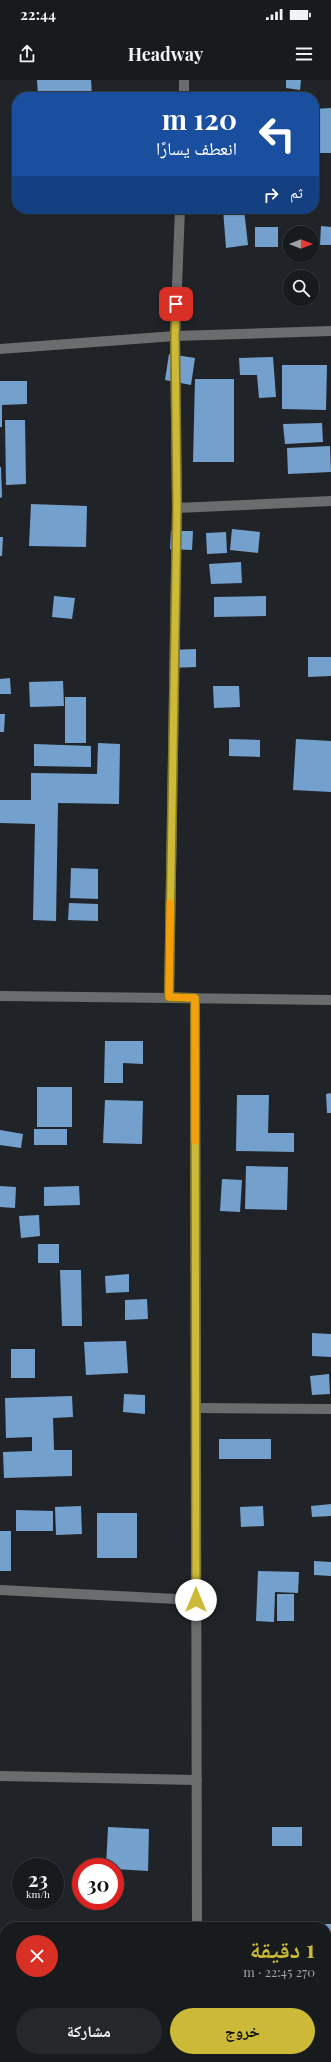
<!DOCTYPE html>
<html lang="ar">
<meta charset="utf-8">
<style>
:root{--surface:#181b1e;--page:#25282b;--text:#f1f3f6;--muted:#9fa1a4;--line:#36393c;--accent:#ccb938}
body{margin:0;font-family:"Playfair Display","Noto Naskh Arabic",serif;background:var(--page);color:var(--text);direction:rtl;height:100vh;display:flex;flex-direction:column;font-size:15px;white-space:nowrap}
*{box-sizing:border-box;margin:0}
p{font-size:13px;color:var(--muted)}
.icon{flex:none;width:22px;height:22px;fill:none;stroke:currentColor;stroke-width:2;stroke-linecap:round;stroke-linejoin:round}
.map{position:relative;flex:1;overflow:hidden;direction:ltr}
.details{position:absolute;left:0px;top:1842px;width:331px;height:140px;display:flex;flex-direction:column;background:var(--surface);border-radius:16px 16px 0 0;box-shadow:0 1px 3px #0004,0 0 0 1px var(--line);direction:rtl}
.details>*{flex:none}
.guide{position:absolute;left:12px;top:12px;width:307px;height:122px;border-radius:16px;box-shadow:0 1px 3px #0004,0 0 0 1px var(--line);direction:rtl;background:#1a4fa0;color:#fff;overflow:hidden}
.needle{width:26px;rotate:90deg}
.fabs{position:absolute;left:283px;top:146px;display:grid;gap:8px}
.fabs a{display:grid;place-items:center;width:36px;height:36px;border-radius:50%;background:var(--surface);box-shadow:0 1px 3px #0004,0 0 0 1px var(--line);font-size:20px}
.speed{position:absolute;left:12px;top:1778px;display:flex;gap:8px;font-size:20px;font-weight:700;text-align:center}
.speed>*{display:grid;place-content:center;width:52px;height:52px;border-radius:50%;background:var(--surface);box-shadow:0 1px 3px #0004,0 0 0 1px var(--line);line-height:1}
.speed small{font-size:10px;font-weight:400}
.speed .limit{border:6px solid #d22;background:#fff;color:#111}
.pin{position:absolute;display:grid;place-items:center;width:34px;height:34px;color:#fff;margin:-17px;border-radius:8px;box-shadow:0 2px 6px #0006}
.me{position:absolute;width:44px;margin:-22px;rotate:0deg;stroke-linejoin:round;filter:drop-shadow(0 0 3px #0008)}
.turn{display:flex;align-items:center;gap:14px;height:84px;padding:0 16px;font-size:18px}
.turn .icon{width:52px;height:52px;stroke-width:2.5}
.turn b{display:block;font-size:28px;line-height:34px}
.then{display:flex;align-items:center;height:38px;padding:0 16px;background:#0003;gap:8px;font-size:15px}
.round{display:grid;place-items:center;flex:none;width:42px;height:42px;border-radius:21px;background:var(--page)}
.summary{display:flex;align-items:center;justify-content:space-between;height:68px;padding:0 16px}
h1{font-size:24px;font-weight:700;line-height:30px;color:var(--accent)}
.action{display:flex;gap:8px;margin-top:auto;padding:8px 16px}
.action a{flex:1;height:46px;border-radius:24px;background:var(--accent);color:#111;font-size:16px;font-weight:700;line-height:46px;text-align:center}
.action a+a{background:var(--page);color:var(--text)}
.status{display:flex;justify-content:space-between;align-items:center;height:28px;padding:0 20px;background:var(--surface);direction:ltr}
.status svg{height:11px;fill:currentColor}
header{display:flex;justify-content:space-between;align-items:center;height:52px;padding:0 16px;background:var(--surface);font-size:18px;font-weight:700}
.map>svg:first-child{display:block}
.building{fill:#74a0ce}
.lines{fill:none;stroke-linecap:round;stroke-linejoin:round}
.minor{stroke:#6a6c6e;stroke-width:10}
.route-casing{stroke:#857824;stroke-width:10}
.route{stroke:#ccb938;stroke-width:7}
.slow{stroke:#f59e0b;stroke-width:7}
</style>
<div class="status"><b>22:44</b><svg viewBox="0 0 49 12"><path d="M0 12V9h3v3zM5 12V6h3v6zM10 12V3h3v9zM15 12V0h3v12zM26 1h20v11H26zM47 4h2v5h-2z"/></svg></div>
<header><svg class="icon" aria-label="menu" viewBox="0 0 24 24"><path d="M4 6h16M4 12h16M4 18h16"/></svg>Headway<svg class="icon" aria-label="share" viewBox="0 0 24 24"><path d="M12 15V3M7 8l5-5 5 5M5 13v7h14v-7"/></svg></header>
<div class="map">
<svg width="331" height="1982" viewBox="0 0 331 1982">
<rect width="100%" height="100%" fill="#202428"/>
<g class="building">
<path d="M37,0H91L92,17H38Z"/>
<path d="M286,0H301L300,10L286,8Z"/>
<path d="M331,28V73H314V29Z"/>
<path d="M223,129H244L248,165L226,168Z"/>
<path d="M321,146L331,147V165H320Z"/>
<rect x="255" y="147" width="23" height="20"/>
<path d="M169,274L195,278L191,305L165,300Z"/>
<path d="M273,277L276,317L259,318L257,295H240L239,278Z"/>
<path d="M282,285H327L326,330L282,329Z"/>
<path d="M195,299H234V382H193Z"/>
<path d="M0,301H27V324L2,325V347H0Z"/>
<path d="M5,340H25L26,404L6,405Z"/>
<path d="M322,343L323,362L285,364L283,344Z"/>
<path d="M330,366L331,392L288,394L287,368Z"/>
<path d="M0,387H1L2,417L0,418Z"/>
<path d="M31,424L87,426L86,467L29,466Z"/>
<path d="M232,449L260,452L258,473L230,470Z"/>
<path d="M171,451H193L192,470L170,469Z"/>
<path d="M226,452L227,473L207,474L206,453Z"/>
<path d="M0,457H3L2,476H0Z"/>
<path d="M241,482L242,503L211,504L209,484Z"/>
<path d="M54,516L75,518L72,539L52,537Z"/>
<path d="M266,516V536L214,537V517Z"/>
<path d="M196,569V587L171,588V570Z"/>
<path d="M308,577H331V596L308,597Z"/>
<path d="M10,598L11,614H0V599Z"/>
<path d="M63,601L64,626L30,627L29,602Z"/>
<path d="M213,606H239L240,627L214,628Z"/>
<rect x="65" y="617" width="21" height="46"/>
<path d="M0,634H5L4,652H0Z"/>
<path d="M229,659L260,660V677L229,676Z"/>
<path d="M296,659L331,661V712L293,710Z"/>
<path d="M98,663L120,664L119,724L58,723L56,841L33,840L35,744L0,743V720H31V693L97,694Z"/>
<path d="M34,664L91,666V687L34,686Z"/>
<path d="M71,788L98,789V819L70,818Z"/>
<path d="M69,823L98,824V841L68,840Z"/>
<path d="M105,961H143V984L123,983V1003H104Z"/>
<rect x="37" y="1007" width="35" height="40"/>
<path d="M331,1013V1033H327L326,1014Z"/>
<path d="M237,1015H269L268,1053H294V1072L236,1071Z"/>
<path d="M105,1020L143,1021L142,1064L103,1063Z"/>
<rect x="34" y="1049" width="33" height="16"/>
<path d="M0,1050L23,1054L21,1068L0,1065Z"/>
<path d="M246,1086L288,1087L287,1130L245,1129Z"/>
<path d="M222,1099L242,1100L240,1132L220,1131Z"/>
<path d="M0,1106L16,1107L15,1128L0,1127Z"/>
<path d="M79,1106L80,1125L44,1126V1107Z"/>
<path d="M39,1135L40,1156L21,1158L19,1136Z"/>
<rect x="38" y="1164" width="21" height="19"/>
<path d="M60,1190H81L82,1246H62Z"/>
<path d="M129,1194V1212L106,1213L105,1196Z"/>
<path d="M147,1219L148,1239L125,1240V1220Z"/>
<path d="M312,1253L331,1254V1277L312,1276Z"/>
<path d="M126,1261L128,1293L86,1295L84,1262Z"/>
<rect x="11" y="1269" width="24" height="29"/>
<path d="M329,1294L330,1314L312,1315L310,1296Z"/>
<path d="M124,1314L145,1315V1334L123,1332Z"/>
<path d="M72,1316L73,1337L53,1338L54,1370H72V1396L4,1398L3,1372L32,1371V1357L6,1358L5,1318Z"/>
<rect x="219" y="1359" width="52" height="20"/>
<path d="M331,1424V1436L312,1437L311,1426Z"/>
<path d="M81,1426L82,1454L56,1455L55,1427Z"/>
<path d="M263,1426L264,1446L241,1447L240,1427Z"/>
<path d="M16,1430L53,1431V1451H16Z"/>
<rect x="97" y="1433" width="40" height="45"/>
<rect x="0" y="1451" width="11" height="40"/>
<path d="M314,1481L331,1482V1496L314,1495Z"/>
<path d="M258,1491L299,1492L298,1513L275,1512L274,1542L256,1541Z"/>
<rect x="277" y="1514" width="17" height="27"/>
<path d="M108,1747L149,1749L148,1791L115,1789V1787H106Z"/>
<rect x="272" y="1747" width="30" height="19"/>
<path d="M314,1844H331V1861H326V1847H314Z"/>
<path d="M77,1977H94V1982H76Z"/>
</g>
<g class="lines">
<g class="minor">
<path d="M184,17V0"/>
<path d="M0,269L175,256L331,251"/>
<path d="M177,428L331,421"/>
<path d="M0,916L331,920"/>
<path d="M169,917L177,428L175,256L180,129"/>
<path d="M195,918L197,1847"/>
<path d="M196,1328L331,1329"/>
<path d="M0,1510L196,1520"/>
<path d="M0,1696L197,1700"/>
<path d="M326,1971H331"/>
<path d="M198,1977V1982"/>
</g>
</g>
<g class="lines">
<defs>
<path id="route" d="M176,224L175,256L177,428L169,917L195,918L196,1520"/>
</defs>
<use href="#route" class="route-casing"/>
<use href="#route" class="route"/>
<path class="slow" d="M170,823L169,917L195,918V1061"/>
</g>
</svg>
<div class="fabs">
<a><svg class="needle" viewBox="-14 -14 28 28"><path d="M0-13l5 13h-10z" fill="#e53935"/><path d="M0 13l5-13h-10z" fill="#9fa1a4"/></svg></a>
<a><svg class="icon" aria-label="search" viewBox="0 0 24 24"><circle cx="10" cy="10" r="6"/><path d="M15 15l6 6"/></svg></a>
</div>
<div class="speed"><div>23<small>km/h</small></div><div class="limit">30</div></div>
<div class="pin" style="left:176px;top:224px;background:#d93025"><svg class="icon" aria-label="arrive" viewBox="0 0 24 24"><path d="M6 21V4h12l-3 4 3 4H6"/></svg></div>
<svg class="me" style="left:196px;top:1520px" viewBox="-20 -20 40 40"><circle r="19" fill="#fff"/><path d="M0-13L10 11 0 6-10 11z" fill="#ccb938"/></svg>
<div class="guide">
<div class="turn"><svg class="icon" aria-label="left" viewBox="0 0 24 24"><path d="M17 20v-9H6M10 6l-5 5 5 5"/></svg><div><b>120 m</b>انعطف يسارًا</div></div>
<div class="then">ثم<svg class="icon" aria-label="right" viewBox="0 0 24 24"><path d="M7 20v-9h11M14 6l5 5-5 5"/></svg></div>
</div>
<section class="details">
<div class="summary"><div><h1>1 دقيقة</h1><p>270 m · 22:45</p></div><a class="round" style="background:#d93025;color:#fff"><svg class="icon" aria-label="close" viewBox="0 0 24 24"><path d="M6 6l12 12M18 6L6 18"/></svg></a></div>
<div class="action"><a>خروج</a><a>مشاركة</a></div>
</section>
</div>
